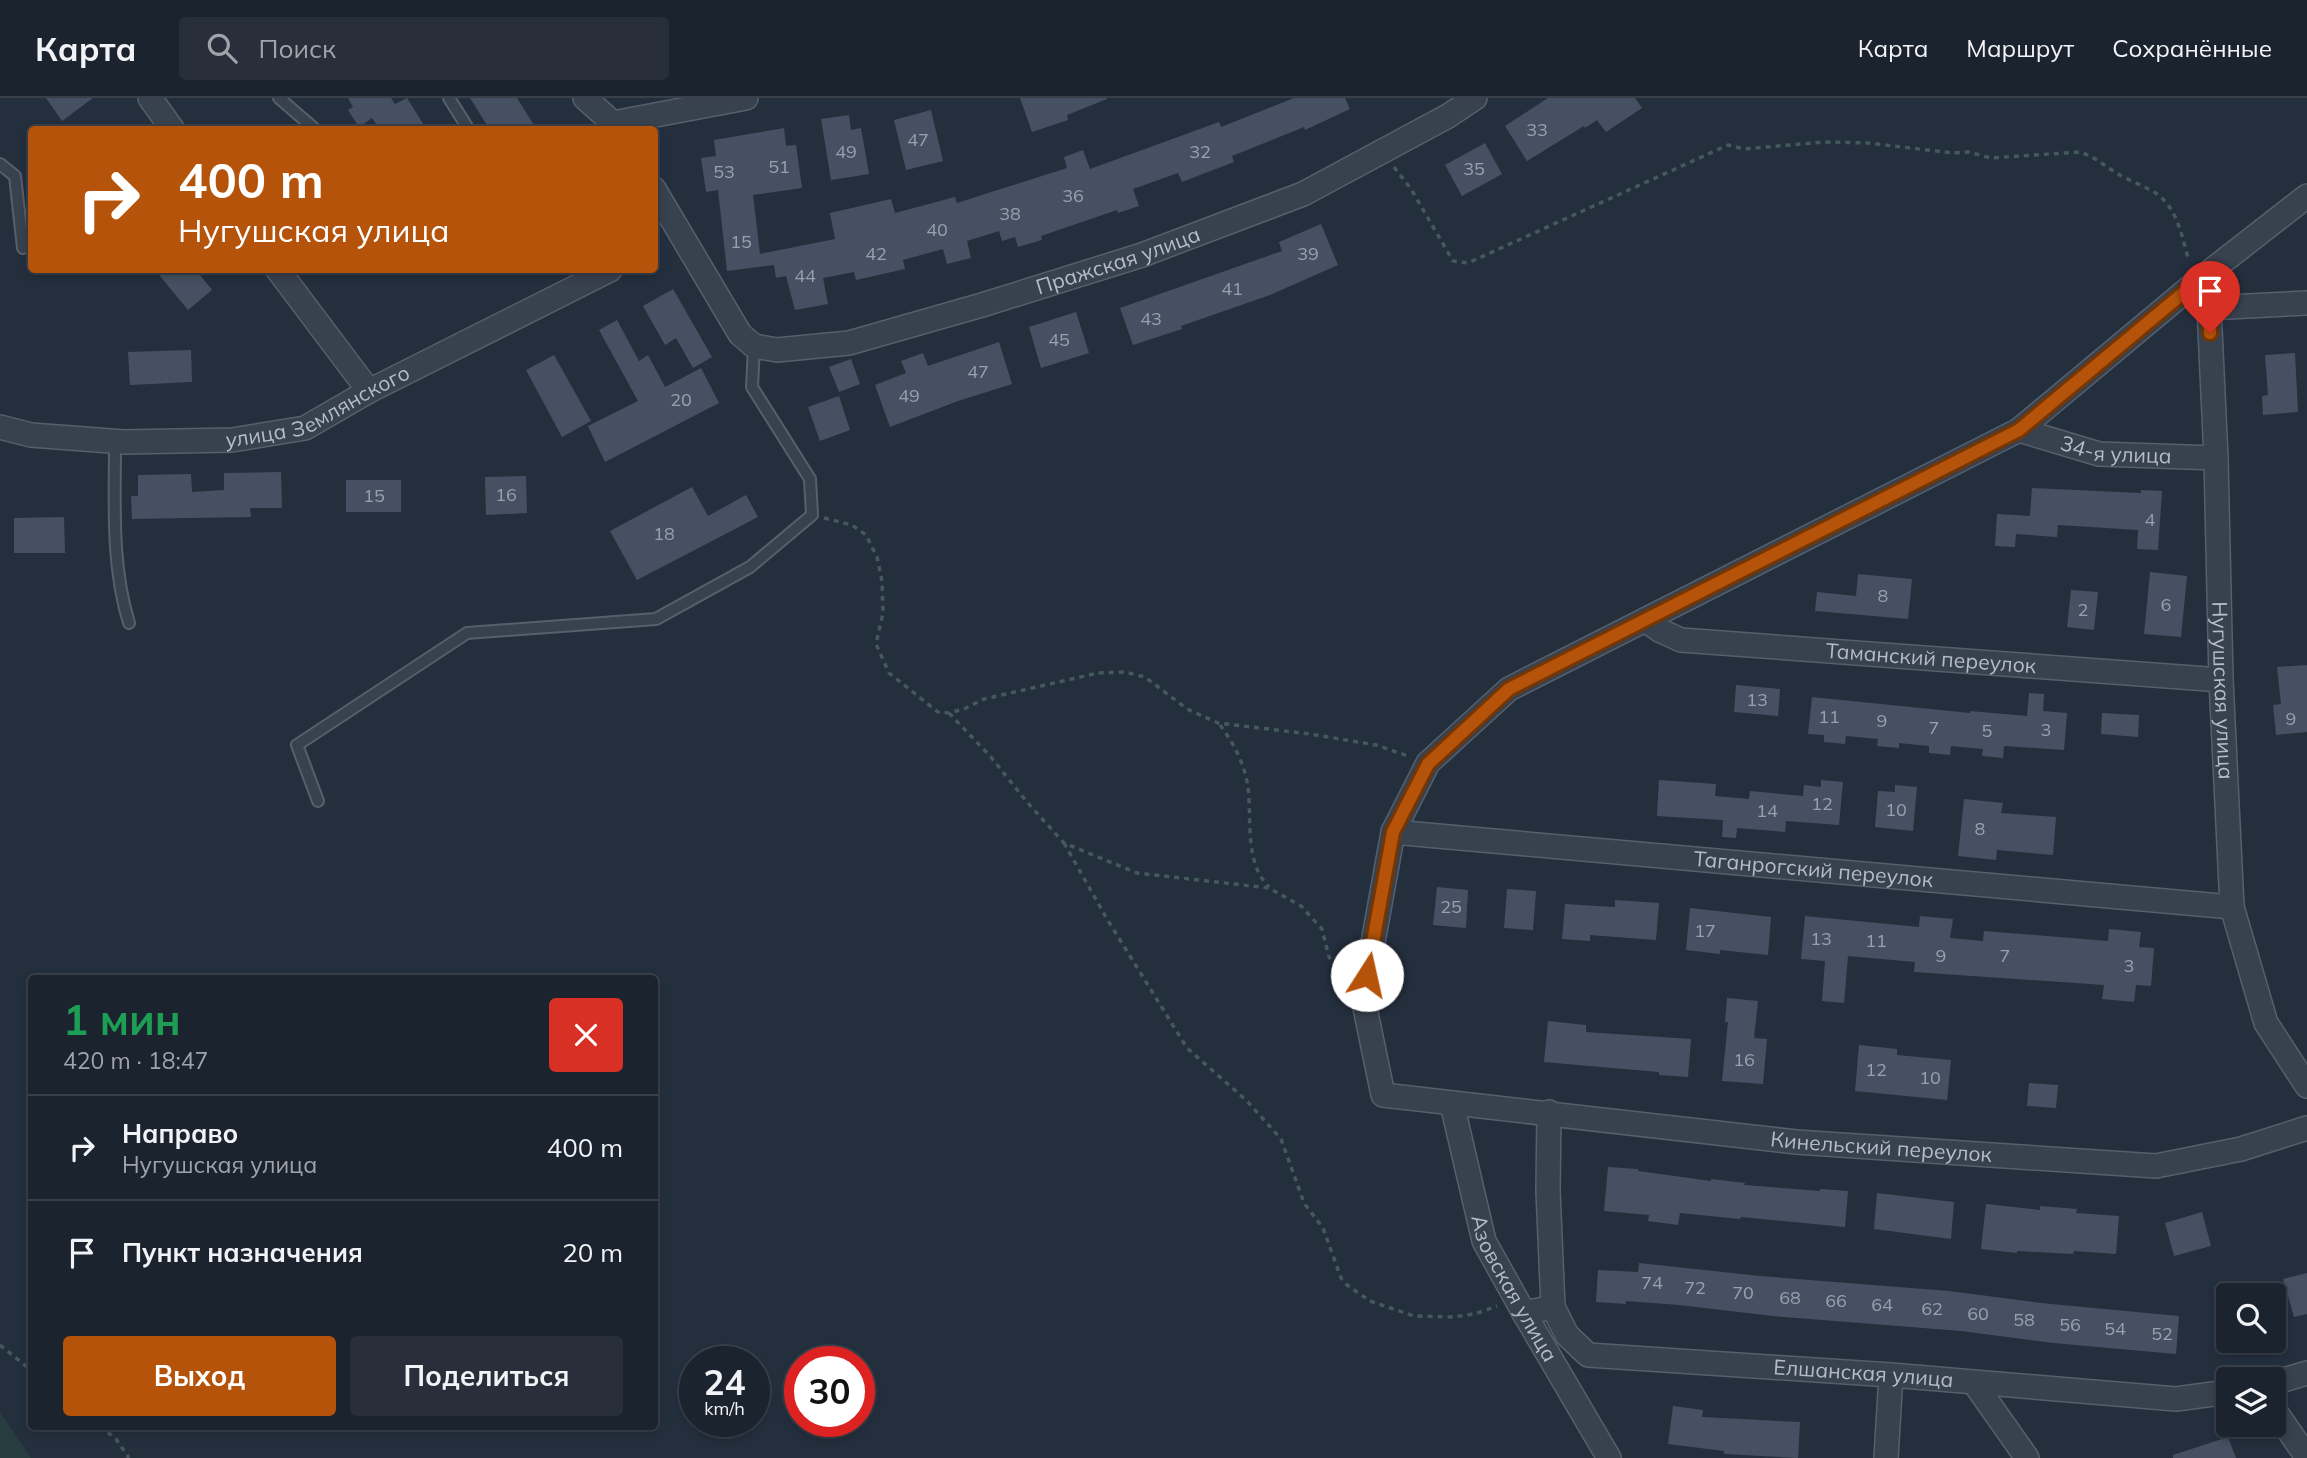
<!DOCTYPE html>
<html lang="ru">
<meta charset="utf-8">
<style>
:root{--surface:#1b232e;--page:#282f3a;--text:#f1f3f6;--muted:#a0a4aa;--line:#39404a;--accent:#b45309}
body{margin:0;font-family:Mulish,sans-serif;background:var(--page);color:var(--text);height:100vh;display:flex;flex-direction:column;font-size:26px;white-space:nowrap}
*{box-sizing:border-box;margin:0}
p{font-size:23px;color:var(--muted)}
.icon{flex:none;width:38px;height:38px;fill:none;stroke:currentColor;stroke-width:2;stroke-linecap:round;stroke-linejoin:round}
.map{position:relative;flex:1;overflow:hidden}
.details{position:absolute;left:28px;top:877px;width:630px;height:455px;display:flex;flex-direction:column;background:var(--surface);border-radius:7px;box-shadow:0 4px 10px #0003,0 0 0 2px var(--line)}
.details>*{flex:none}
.guide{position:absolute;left:28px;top:28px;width:630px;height:147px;border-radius:7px;box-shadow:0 4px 10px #0003,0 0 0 2px var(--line);background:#b45309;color:#fff;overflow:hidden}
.tools{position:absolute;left:2216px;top:1185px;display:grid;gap:14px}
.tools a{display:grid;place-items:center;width:70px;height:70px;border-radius:7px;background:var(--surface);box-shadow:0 4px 10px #0003,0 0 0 2px var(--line);font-size:35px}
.speed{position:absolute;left:679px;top:1248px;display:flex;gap:14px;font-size:35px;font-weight:700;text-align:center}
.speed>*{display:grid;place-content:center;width:91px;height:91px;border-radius:50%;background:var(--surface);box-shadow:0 4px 10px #0003,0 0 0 2px var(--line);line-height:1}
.speed small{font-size:18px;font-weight:400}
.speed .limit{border:10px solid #d22;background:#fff;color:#111}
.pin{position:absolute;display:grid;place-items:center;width:60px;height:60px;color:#fff;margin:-72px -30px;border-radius:50% 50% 50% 0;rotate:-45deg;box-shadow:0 0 7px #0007}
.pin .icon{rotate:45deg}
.me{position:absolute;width:77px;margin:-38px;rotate:10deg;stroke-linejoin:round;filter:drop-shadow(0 0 5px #0008)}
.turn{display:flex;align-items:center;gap:24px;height:147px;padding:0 35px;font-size:32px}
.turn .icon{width:91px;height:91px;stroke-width:2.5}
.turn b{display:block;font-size:49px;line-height:60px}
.round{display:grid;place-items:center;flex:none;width:74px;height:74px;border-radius:7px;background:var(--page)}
.overview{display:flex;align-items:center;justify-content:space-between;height:119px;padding:0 35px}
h1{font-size:42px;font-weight:700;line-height:52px;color:#1e9e55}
.button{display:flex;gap:14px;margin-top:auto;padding:14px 35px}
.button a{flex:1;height:80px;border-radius:7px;background:var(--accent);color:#fff;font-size:28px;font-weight:700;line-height:80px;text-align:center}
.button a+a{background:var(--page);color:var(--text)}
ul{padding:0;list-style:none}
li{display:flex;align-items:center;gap:21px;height:105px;padding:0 35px;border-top:2px solid var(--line)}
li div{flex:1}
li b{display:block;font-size:26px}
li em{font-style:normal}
header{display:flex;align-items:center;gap:42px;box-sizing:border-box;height:98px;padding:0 35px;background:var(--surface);border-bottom:2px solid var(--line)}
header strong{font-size:33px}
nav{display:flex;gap:38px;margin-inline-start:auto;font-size:24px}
.search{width:490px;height:63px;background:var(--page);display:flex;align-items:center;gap:18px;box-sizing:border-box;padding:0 24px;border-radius:7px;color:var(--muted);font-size:26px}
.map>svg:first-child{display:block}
.green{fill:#263c3f}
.building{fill:#455162}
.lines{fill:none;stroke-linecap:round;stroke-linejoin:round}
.lane-casing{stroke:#565f6c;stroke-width:14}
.street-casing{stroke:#565f6c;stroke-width:26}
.path{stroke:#44595c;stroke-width:3.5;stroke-dasharray:5 5;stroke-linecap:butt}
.lane{stroke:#38414e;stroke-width:10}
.street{stroke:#38414e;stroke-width:23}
.route-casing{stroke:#753606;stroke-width:18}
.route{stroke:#b45309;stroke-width:12}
.labels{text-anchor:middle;stroke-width:7;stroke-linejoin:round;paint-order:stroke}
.number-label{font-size:18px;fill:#98a1af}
.street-label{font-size:21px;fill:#b4bcc9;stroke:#1d2633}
</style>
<header>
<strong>Карта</strong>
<div class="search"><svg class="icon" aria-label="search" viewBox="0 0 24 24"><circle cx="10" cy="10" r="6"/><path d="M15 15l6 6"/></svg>Поиск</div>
<nav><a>Карта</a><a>Маршрут</a><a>Сохранённые</a></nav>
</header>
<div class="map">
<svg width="2307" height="1360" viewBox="0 0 2307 1360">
<rect width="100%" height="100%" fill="#242f3e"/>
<path class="green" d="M0,1314L31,1360H0Z"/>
<g class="building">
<path d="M46,0H93L62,23Z"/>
<path d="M348,0H391L395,6L407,0L427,32H380L372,20L359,29L348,12L353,9Z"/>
<path d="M470,0H517L537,32H490Z"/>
<path d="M1020,0H1107V1L1067,17L1068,22L1032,34Z"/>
<path d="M1294,0H1345L1350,11L1305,32L1304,29L1232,58L1234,64L1182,84L1178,75L1133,91L1139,108L1118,115L1117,112L1041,138L1042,142L1018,149L1015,139L1002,143L999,133L967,143L971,160L947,166L943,151L903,162L905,171L856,182L854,174L823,180L828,206L795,212L786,178L776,180L774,167L727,173L718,92L706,94L701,60L716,58L714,42L784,30L786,48L796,47L802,90L753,97L760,156L835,141L830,115L891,101L895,115L955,99L957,105L1067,70L1064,59L1083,52L1090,71L1219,24L1221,29Z"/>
<path d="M1548,0H1635L1642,10L1606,34L1597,22L1585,30L1584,28L1527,63L1505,28Z"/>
<path d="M931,12L943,63L906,72L894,22Z"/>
<path d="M849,17L851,32L861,30L869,76L831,82L821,21Z"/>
<path d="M1485,45L1502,76L1462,98L1445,67Z"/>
<path d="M1321,126L1338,167L1270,197L1181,228L1182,231L1133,247L1120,210L1282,153L1279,144Z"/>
<path d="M155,172H196L212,192L188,212Z"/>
<path d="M673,191L712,259L693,270L676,240L665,247L643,208Z"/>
<path d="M1076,214L1089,255L1041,270L1029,229Z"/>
<path d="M617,222L639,263L648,257L665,289L701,270L719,305L605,364L588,328L638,303L599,232Z"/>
<path d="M999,244L1012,286L958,303L890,329L875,287L906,275L901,263L923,255L928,268Z"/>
<path d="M191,252L192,284L130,287L128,254Z"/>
<path d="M2295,255L2298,314L2263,317L2262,298L2268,297L2265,257Z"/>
<path d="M554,257L591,323L562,339L526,272Z"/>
<path d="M851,261L860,286L839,294L829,269Z"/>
<path d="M839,298L850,332L820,343L808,309Z"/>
<path d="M281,374L282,410H250L251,419L132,421L131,398H138V377L191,376L192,394L224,392V375Z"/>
<path d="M526,378L527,415L486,417L485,379Z"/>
<rect x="346" y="382" width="55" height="32"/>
<path d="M692,389L708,418L746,397L758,419L637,482L610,433Z"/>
<path d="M2032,390L2141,395V392L2162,393L2158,452L2137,451L2138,432L2058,427L2057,439L2016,436L2015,449L1995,448L1997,416L2030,418Z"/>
<path d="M64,419L65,455H14V420Z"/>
<path d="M2150,474L2187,478L2181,539L2144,536Z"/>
<path d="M1858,476L1912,481L1908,521L1815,513L1817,494L1856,498Z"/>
<path d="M2071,492L2098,494L2094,532L2067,529Z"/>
<path d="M2307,567V634L2276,637L2273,607L2281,606L2277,569Z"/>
<path d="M1736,587L1780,591L1778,618L1734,614Z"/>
<path d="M2029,595L2044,596L2043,613L2067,615L2064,652L2004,648L2003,660L1982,658L1983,651L1951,648L1950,657L1929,655V648L1899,645V650L1877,648L1878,641L1846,638L1845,646L1824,644V637L1808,636L1812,599L1970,615V613L2027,618Z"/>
<path d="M2102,615L2139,617L2138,639L2101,636Z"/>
<path d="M1659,682L1716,686L1715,698L1749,701L1750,693L1803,698L1804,687L1821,689V682L1843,684L1839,727L1786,723L1785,734L1737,730L1736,740L1722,739L1723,722L1657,718Z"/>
<path d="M1895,687L1917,689L1913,733L1875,729L1878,693L1895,694Z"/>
<path d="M1964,701L2003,705L2001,715L2056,719L2053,757L1997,752L1996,762L1958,758Z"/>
<path d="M1437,789L1468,792L1466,830L1433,827Z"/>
<path d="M1507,791L1536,793L1533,832L1504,830Z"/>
<path d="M1615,802L1659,805L1656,842L1590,837V843L1562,841L1565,806L1615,809Z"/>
<path d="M1690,810L1771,819L1768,857L1720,852V856L1686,852Z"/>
<path d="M1805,818L1919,829L1920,818L1953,821L1950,840L1983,843L1984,833L2108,843L2109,831L2141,834L2139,849L2154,850L2151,888L2136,887L2134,904L2102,901L2104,887L1914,874L1915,864L1848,858L1844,905L1822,903L1825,863L1801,861Z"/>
<path d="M1727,900L1758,903L1754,940L1767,941L1763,986L1722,983L1728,924H1725Z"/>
<path d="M1548,923L1586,927V934L1691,941L1688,979L1659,977V974L1544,964Z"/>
<path d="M1859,947L1897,951V957L1951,962L1947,1002L1855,993Z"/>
<path d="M2029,985L2058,987L2056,1010L2027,1008Z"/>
<path d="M1608,1069L1638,1071V1073L1711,1083V1081L1745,1085L1744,1087L1820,1093V1091L1848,1093L1845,1129L1741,1119L1740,1121L1680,1115L1678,1127L1648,1123L1649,1117L1604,1113Z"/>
<path d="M1877,1095L1954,1104L1951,1141L1874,1131Z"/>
<path d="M1986,1106L2040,1112V1108L2077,1111L2076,1115L2119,1118L2116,1156L2074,1153L2073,1156L2017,1153V1155L1981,1151Z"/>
<path d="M2202,1114L2211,1148L2174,1158L2165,1125Z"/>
<path d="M1639,1165L1760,1178L1949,1193L2041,1205L2179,1218L2176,1256L2053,1245L1961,1233L1773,1218L1679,1207L1626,1203V1206L1596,1204L1598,1172L1638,1174Z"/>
<path d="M2307,1175V1216L2294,1219L2283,1181Z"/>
<path d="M1673,1308L1703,1312L1702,1319L1800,1324L1798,1360L1724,1356V1353L1668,1346Z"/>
<path d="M2228,1339L2236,1360H2173V1357Z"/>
</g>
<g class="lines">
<defs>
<g id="lane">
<path d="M279,0L316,32"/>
<path d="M449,0L469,32"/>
<path d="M0,66L15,78L23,150"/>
<path d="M115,344C115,405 111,467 129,525"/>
<path d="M318,703L297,647L467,535L656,521L750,469L812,417L810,381L752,289L754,248"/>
</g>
<g id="street">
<path d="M150,0L173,32"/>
<path d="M585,0L613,25L618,32"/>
<path d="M613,25L746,0"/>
<path id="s1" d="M654,91L740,236L754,248L777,252L849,245L982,207L1142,157L1303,96L1448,18L1475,0"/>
<path id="s2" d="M2307,98L2194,186L2019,332L1509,591L1428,665L1393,734L1363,900L1383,997L1796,1044L2156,1068L2241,1051L2307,1030"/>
<path d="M278,172L369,293"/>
<path id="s3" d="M2194,186L2209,210L2216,360L2221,582L2232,809L2266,925L2307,988"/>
<path d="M2209,210L2307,205"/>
<path id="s4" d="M0,329L31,337L124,344L232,342L305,330L369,293L610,172"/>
<path id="s5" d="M2019,332L2099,356L2216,360"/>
<path id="s6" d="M1645,522L1661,533L1681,542L2221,582"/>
<path id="s7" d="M1393,734L2232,809"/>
<path id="s8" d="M1452,1006L1484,1143L1524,1215L1609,1360"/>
<path d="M1549,1014L1548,1093L1553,1209"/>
<path id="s9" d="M1524,1215L1553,1209L1567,1237L1588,1257L1891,1277L2176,1301L2228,1294"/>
<path d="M2273,1285L2307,1275"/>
<path d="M1975,1286L2027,1360"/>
<path d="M2273,1310L2307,1359"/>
<path d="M1886,1360L1891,1277"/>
</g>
</defs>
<use href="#lane" class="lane-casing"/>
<use href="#street" class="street-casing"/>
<g class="path">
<path d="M1394,69L1411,91L1453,163L1468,165L1728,47L1744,51L1824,44L1868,45L1953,55L1969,54L1991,60L2080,54C2095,59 2105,68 2118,76C2130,83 2145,88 2157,96C2178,111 2182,140 2189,163"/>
<path d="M824,420L852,427L866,437L877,459L882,483L883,515L876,546L889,575L938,614L949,615L964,611L984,601L1098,575L1125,574L1145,579L1187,611L1218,625L1310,636L1376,647L1408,658"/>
<path d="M949,615L990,658L1027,704L1064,745L1137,775L1269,790L1301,808L1322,831L1329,859L1346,884"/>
<path d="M1220,627C1234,646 1245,666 1248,690C1252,722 1244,764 1269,789"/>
<path d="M1064,745L1107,821L1187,950L1247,1003L1281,1041L1304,1105L1323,1130L1341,1180L1347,1187L1370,1203L1414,1218L1453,1219L1475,1216L1497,1208"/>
<path d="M0,1247L32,1273"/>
<path d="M100,1328L116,1341L129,1360"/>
</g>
<use href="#lane" class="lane"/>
<use href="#street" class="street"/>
</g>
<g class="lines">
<defs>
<path id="route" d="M1367,877L1393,734L1428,666L1509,591L2019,332L2194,186L2209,210L2210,235"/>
</defs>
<use href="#route" class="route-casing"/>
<use href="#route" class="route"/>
</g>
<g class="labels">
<g class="number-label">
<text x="1537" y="38">33</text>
<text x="918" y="48">47</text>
<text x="846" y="60">49</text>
<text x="1200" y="60">32</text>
<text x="779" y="75">51</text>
<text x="1474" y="77">35</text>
<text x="724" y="80">53</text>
<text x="1073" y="104">36</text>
<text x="1010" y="122">38</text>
<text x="937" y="138">40</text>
<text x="741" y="150">15</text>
<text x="876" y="162">42</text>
<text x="1308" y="162">39</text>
<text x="805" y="184">44</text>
<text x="1232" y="197">41</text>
<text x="1151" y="227">43</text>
<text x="1059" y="248">45</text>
<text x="978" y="280">47</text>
<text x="909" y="304">49</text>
<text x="681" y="308">20</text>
<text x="506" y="403">16</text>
<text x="374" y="404">15</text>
<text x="2150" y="428">4</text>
<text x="664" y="442">18</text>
<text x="1883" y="504">8</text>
<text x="2166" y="513">6</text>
<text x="2083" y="518">2</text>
<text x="1757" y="608">13</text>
<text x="1829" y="625">11</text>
<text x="2291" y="627">9</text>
<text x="1882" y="629">9</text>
<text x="1934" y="636">7</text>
<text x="2046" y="638">3</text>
<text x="1987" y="639">5</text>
<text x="1822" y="712">12</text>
<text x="1896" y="718">10</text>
<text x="1767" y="719">14</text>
<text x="1980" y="737">8</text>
<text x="1451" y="815">25</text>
<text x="1705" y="839">17</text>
<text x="1821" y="847">13</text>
<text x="1876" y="849">11</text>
<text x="1941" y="864">9</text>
<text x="2005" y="864">7</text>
<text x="2129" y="874">3</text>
<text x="1744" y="968">16</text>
<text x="1876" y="978">12</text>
<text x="1930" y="986">10</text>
<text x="1652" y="1191">74</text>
<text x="1695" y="1196">72</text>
<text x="1743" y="1201">70</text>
<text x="1790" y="1206">68</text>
<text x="1836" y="1209">66</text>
<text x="1882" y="1213">64</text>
<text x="1932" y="1217">62</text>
<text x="1978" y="1222">60</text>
<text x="2024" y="1228">58</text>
<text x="2070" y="1233">56</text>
<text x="2115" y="1237">54</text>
<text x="2162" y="1242">52</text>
</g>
<g class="street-label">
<text dy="7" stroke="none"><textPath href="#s1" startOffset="564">Пражская улица</textPath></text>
<text dy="7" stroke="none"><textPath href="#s4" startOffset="326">улица Землянского</textPath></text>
<text dy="7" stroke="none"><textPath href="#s5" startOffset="100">34-я улица</textPath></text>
<text dy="7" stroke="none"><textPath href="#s6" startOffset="292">Таманский переулок</textPath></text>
<text dy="7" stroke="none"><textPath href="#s3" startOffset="411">Нугушская улица</textPath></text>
<text dy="7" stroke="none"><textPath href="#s7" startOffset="422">Таганрогский переулок</textPath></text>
<text dy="7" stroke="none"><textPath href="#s2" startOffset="1899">Кинельский переулок</textPath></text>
<text dy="7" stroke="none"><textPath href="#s8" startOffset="196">Азовская улица</textPath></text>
<text dy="7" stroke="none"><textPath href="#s9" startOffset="366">Елшанская улица</textPath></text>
</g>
</g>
</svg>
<div class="tools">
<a><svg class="icon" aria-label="search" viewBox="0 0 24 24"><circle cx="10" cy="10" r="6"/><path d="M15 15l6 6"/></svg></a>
<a><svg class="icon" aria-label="layers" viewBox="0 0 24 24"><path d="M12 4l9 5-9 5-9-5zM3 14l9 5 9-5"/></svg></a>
</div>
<div class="speed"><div>24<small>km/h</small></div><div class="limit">30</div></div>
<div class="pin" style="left:2210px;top:235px;background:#d93025"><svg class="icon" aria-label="arrive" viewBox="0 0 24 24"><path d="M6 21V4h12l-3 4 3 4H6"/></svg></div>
<svg class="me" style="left:1367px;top:877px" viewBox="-20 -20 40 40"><circle r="19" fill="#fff"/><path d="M0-13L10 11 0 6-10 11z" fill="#b45309"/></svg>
<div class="guide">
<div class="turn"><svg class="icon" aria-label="right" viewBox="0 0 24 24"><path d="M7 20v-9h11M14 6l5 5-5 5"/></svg><div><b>400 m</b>Нугушская улица</div></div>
</div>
<section class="details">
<div class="overview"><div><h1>1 мин</h1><p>420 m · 18:47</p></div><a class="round" style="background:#d93025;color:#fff"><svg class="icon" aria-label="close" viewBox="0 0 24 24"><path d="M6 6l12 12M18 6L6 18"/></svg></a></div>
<ul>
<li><svg class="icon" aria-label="right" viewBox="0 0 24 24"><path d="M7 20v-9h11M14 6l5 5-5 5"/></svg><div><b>Направо</b><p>Нугушская улица</p></div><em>400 m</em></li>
<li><svg class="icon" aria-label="arrive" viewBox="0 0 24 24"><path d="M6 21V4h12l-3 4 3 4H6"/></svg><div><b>Пункт назначения</b></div><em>20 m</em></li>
</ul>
<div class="button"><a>Выход</a><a>Поделиться</a></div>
</section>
</div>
